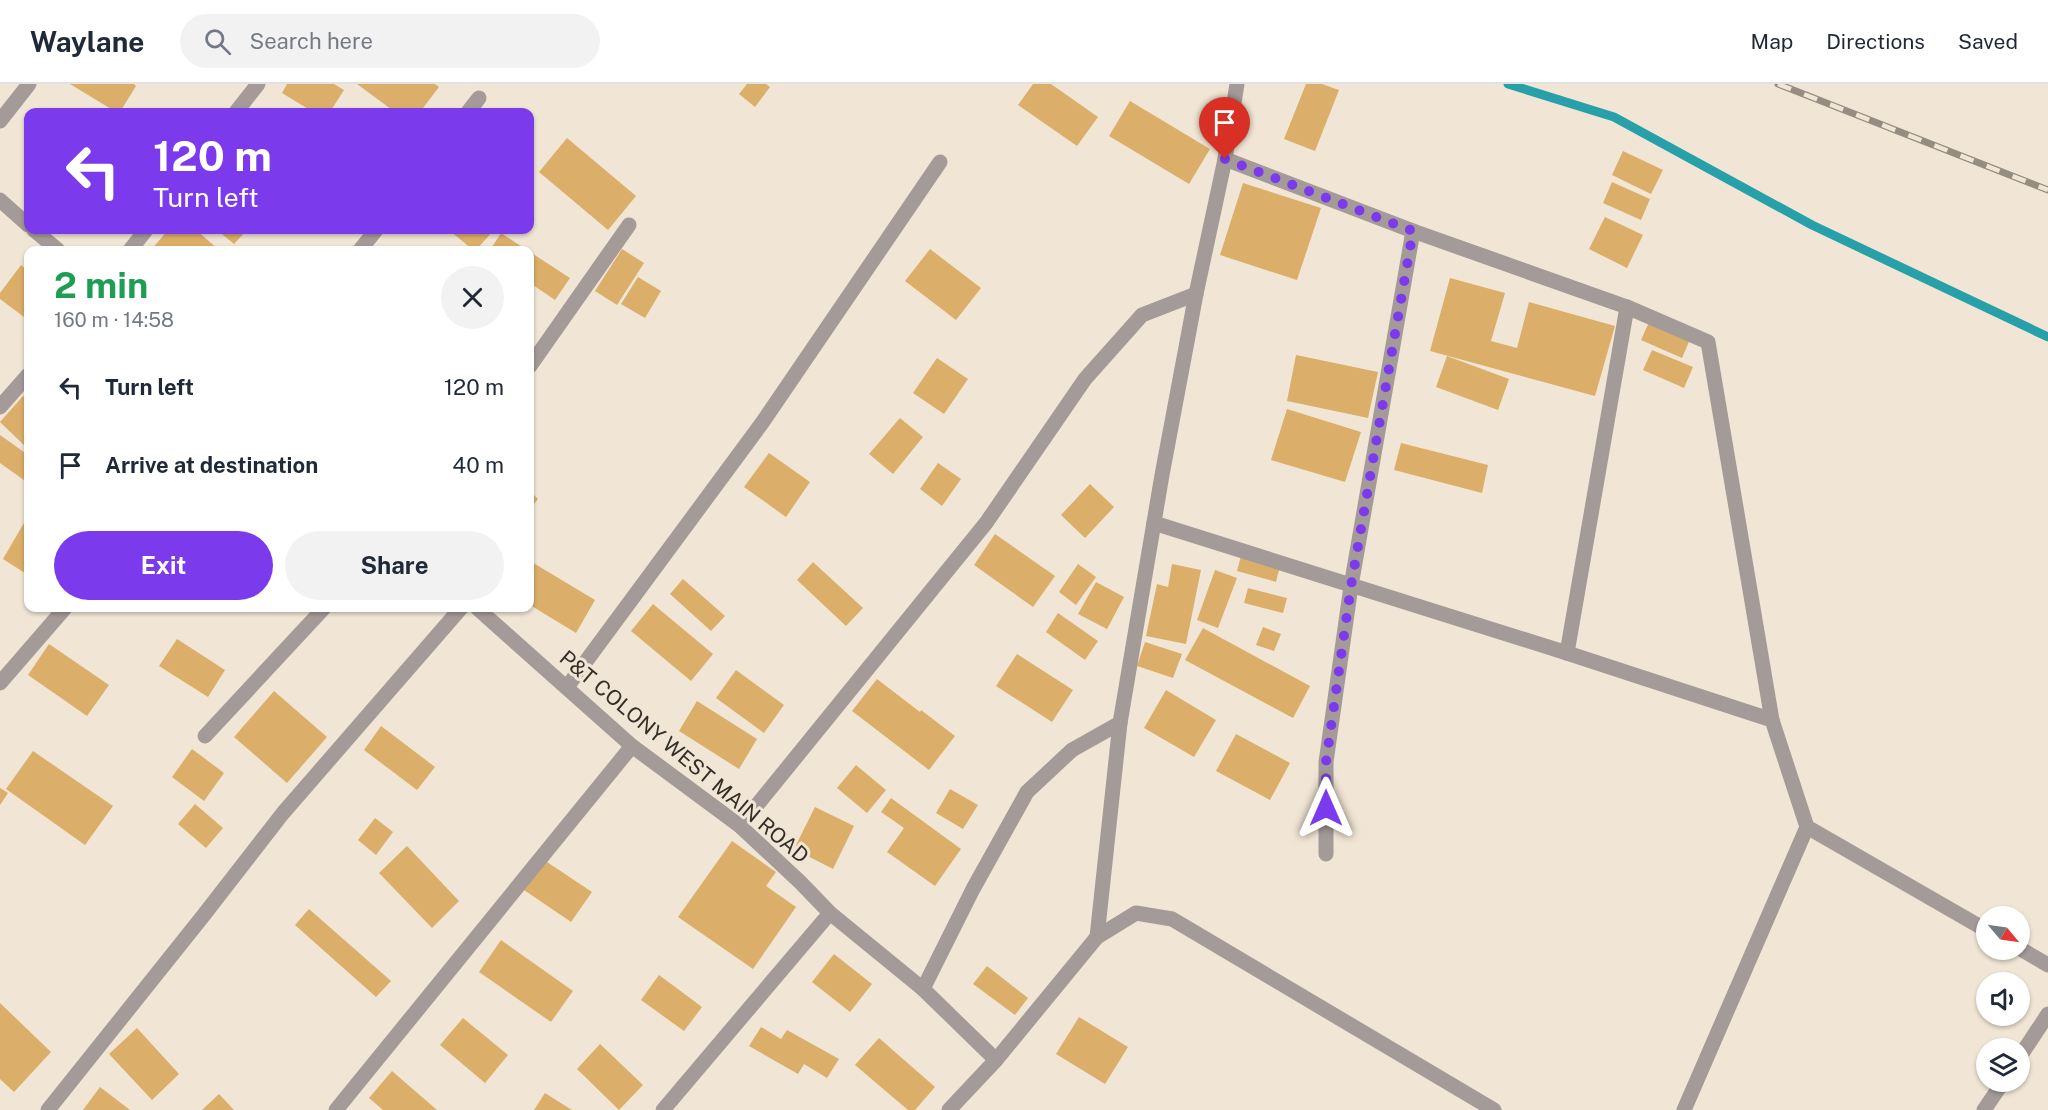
<!DOCTYPE html>
<meta charset="utf-8">
<style>
:root{--surface:#fff;--page:#f2f2f3;--text:#1f2937;--muted:#747a83;--line:#e0e1e3;--accent:#7c3aed}
body{margin:0;font-family:"Public Sans",sans-serif;background:var(--page);color:var(--text);height:100vh;display:flex;flex-direction:column;font-size:22px;white-space:nowrap}
*{box-sizing:border-box;margin:0}
p{font-size:20px;color:var(--muted)}
.icon{flex:none;width:33px;height:33px;fill:none;stroke:currentColor;stroke-width:2;stroke-linecap:round;stroke-linejoin:round}
.map{position:relative;flex:1;overflow:hidden}
.drawer{position:absolute;left:24px;top:162px;width:510px;height:366px;display:flex;flex-direction:column;background:var(--surface);border-radius:12px;box-shadow:0 2px 4px #0004}
.drawer>*{flex:none}
.banner{position:absolute;left:24px;top:24px;width:510px;height:126px;border-radius:12px;box-shadow:0 2px 4px #0004;background:#7c3aed;color:#fff;overflow:hidden}
.needle{width:39px;rotate:119deg}
.buttons{position:absolute;left:1976px;top:822px;display:grid;gap:12px}
.buttons a{display:grid;place-items:center;width:54px;height:54px;border-radius:50%;background:var(--surface);box-shadow:0 2px 4px #0004;font-size:30px}
.pin{position:absolute;display:grid;place-items:center;width:51px;height:51px;color:#fff;margin:-62px -26px;border-radius:50% 50% 50% 0;rotate:-45deg;box-shadow:0 0 6px #0007}
.pin .icon{rotate:45deg}
.me{position:absolute;width:66px;margin:-33px;rotate:0deg;stroke-linejoin:round;filter:drop-shadow(0 0 4px #0008)}
.turn{display:flex;align-items:center;gap:21px;height:126px;padding:0 30px;font-size:27px}
.turn .icon{width:78px;height:78px;stroke-width:2.5}
.turn b{display:block;font-size:42px;line-height:51px}
.round{display:grid;place-items:center;flex:none;width:63px;height:63px;border-radius:32px;background:var(--page)}
.head{display:flex;align-items:center;justify-content:space-between;height:102px;padding:0 30px}
h1{font-size:36px;font-weight:700;line-height:45px;color:#1e9e55}
.primary-button{display:flex;gap:12px;margin-top:auto;padding:12px 30px}
.primary-button a{flex:1;height:69px;border-radius:36px;background:var(--accent);color:#fff;font-size:24px;font-weight:700;line-height:69px;text-align:center}
.primary-button a+a{background:var(--page);color:var(--text)}
ul{padding:0;list-style:none}
li{display:flex;align-items:center;gap:18px;height:78px;padding:0 30px}
li div{flex:1}
li b{display:block;font-size:22px}
li em{font-style:normal}
header{display:flex;align-items:center;gap:36px;box-sizing:border-box;height:84px;padding:0 30px;background:var(--surface);border-bottom:2px solid var(--line)}
header strong{font-size:28px}
nav{display:flex;gap:33px;margin-inline-start:auto;font-size:21px}
.search{width:420px;height:54px;background:var(--page);display:flex;align-items:center;gap:15px;box-sizing:border-box;padding:0 21px;border-radius:33px;color:var(--muted);font-size:22px}
.map>svg:first-child{display:block}
.lines{fill:none;stroke-linecap:round;stroke-linejoin:round}
.stream{stroke:#27a0a9;stroke-width:9}
.building{fill:#dbaf69}
.minor{stroke:#a49b99;stroke-width:15}
.rail-casing{stroke:#958d81;stroke-width:7}
.rail{stroke:#f1e6d5;stroke-width:4.5;stroke-dasharray:14;stroke-linecap:butt}
.route{stroke:#7c3aed;stroke-width:10;stroke-dasharray:0 18}
.labels{text-anchor:middle;stroke-width:6;stroke-linejoin:round;paint-order:stroke}
.street-label{font-size:21px;fill:#332e28;stroke:#f1e6d5}
</style>
<header>
<strong>Waylane</strong>
<div class="search"><svg class="icon" aria-label="search" viewBox="0 0 24 24"><circle cx="10" cy="10" r="6"/><path d="M15 15l6 6"/></svg>Search here</div>
<nav><a>Map</a><a>Directions</a><a>Saved</a></nav>
</header>
<div class="map">
<svg width="2048" height="1026" viewBox="0 0 2048 1026">
<rect width="100%" height="100%" fill="#f1e6d5"/>
<g class="lines">
<path class="stream" d="M1508,0L1614,33L1812,141L2048,253"/>
</g>
<g class="building">
<path d="M70,0H134L136,2L120,28H116Z"/>
<path d="M287,0H334L344,6L330,28H313L282,9Z"/>
<path d="M357,0H435L439,3L420,28H395Z"/>
<path d="M747,0H766L770,3L755,23L739,10Z"/>
<path d="M1033,0H1051L1098,33L1077,62L1018,21Z"/>
<path d="M1306,0H1322L1339,6L1315,67L1284,55Z"/>
<path d="M1130,17L1210,65L1189,100L1109,52Z"/>
<path d="M567,54L636,112L608,146L539,88Z"/>
<path d="M1623,67L1663,86L1651,110L1612,91Z"/>
<path d="M1612,98L1650,115L1641,136L1603,119Z"/>
<path d="M1243,99L1321,124L1297,196L1220,171Z"/>
<path d="M1605,133L1643,151L1627,184L1589,165Z"/>
<path d="M168,146H196L218,165L216,166H151Z"/>
<path d="M217,146H247L234,160Z"/>
<path d="M449,146H494L476,166H473Z"/>
<path d="M501,149L527,166H490Z"/>
<path d="M622,165L644,179L617,221L595,207Z"/>
<path d="M930,165L981,204L956,236L905,197Z"/>
<path d="M530,168L570,194L555,216L530,199Z"/>
<path d="M21,181L28,187V236L0,215V209Z"/>
<path d="M638,193L661,207L645,234L621,220Z"/>
<path d="M1450,194L1505,209L1491,257L1517,264L1529,218L1615,242L1595,312L1430,267Z"/>
<path d="M1650,236L1691,253L1682,274L1641,256Z"/>
<path d="M1652,266L1693,283L1684,304L1643,286Z"/>
<path d="M1296,271L1378,288L1368,334L1287,317Z"/>
<path d="M1447,272L1509,295L1498,326L1436,303Z"/>
<path d="M937,274L968,295L944,330L913,309Z"/>
<path d="M23,312L28,317V365L0,338Z"/>
<path d="M1287,325L1361,348L1345,398L1271,376Z"/>
<path d="M900,334L923,353L893,390L869,370Z"/>
<path d="M0,351L28,371V399L0,379Z"/>
<path d="M1401,359L1488,381L1482,409L1394,386Z"/>
<path d="M769,369L810,398L786,433L744,403Z"/>
<path d="M938,379L961,395L942,422L920,405Z"/>
<path d="M1090,400L1114,423L1085,454L1061,431Z"/>
<path d="M530,407L538,415L530,425Z"/>
<path d="M28,432V491L3,475Z"/>
<path d="M995,450L1055,492L1033,523L974,481Z"/>
<path d="M1241,472L1280,482L1276,498L1237,487Z"/>
<path d="M530,477L595,516L576,549L530,521Z"/>
<path d="M813,478L863,524L846,542L797,496Z"/>
<path d="M1078,480L1096,493L1076,521L1059,508Z"/>
<path d="M1172,480L1201,486L1186,560L1146,552L1157,500L1168,503Z"/>
<path d="M1215,486L1237,494L1218,544L1197,536Z"/>
<path d="M683,495L725,532L711,547L670,510Z"/>
<path d="M1096,498L1124,513L1107,545L1078,530Z"/>
<path d="M1248,504L1287,514L1283,529L1244,519Z"/>
<path d="M653,520L713,570L691,597L631,547Z"/>
<path d="M1058,529L1098,557L1085,576L1046,548Z"/>
<path d="M1263,543L1281,550L1274,567L1256,561Z"/>
<path d="M1203,544L1310,602L1293,634L1185,576Z"/>
<path d="M177,555L225,586L208,613L159,582Z"/>
<path d="M1145,558L1182,570L1173,594L1137,582Z"/>
<path d="M49,560L109,601L87,632L28,591Z"/>
<path d="M1017,570L1073,606L1052,638L996,602Z"/>
<path d="M736,586L784,621L764,649L716,614Z"/>
<path d="M877,595L920,628L921,626L955,652L929,686L852,627Z"/>
<path d="M1166,606L1216,636L1194,673L1144,644Z"/>
<path d="M274,607L327,653L287,699L234,653Z"/>
<path d="M697,617L757,655L739,685L679,647Z"/>
<path d="M381,642L435,683L417,706L364,666Z"/>
<path d="M1236,650L1290,679L1270,716L1216,687Z"/>
<path d="M192,665L224,689L204,717L172,693Z"/>
<path d="M33,667L113,722L85,761L6,705Z"/>
<path d="M856,681L886,706L867,729L837,704Z"/>
<path d="M0,704L8,709L0,721Z"/>
<path d="M950,705L978,721L963,745L936,729Z"/>
<path d="M891,714L961,765L935,802L887,768L904,744L881,728Z"/>
<path d="M195,720L223,744L206,764L178,740Z"/>
<path d="M815,723L854,742L833,785L794,765Z"/>
<path d="M375,734L393,748L376,771L358,756Z"/>
<path d="M732,757L776,788L766,802L796,823L753,885L678,833Z"/>
<path d="M407,762L459,817L432,844L379,789Z"/>
<path d="M544,776L592,808L571,838L524,806Z"/>
<path d="M309,825L391,897L376,913L295,841Z"/>
<path d="M501,856L573,907L551,938L479,888Z"/>
<path d="M834,870L872,900L850,928L812,898Z"/>
<path d="M987,882L1028,914L1015,931L973,900Z"/>
<path d="M659,891L702,923L684,947L641,916Z"/>
<path d="M0,919L51,968L14,1008L0,995Z"/>
<path d="M1079,933L1128,963L1105,1000L1056,970Z"/>
<path d="M463,934L508,971L485,999L440,961Z"/>
<path d="M761,943L781,955L787,946L839,975L827,994L804,980L798,990L749,962Z"/>
<path d="M137,944L179,990L152,1016L109,970Z"/>
<path d="M879,954L935,1003L915,1026H908L855,981Z"/>
<path d="M600,960L643,1001L619,1026L577,985Z"/>
<path d="M392,987L437,1026H383L369,1014Z"/>
<path d="M100,1003L130,1026H83Z"/>
<path d="M545,1009L572,1026H534Z"/>
<path d="M219,1010L234,1026H202Z"/>
</g>
<g class="lines">
<g class="minor">
<path d="M236,28L258,0"/>
<path d="M468,28L479,14"/>
<path d="M0,37L29,0"/>
<path d="M0,116L28,141"/>
<path d="M34,146L58,166"/>
<path d="M130,166L146,146"/>
<path d="M360,166L376,146"/>
<path d="M1627,223L1708,258L1772,636"/>
<path d="M530,282L629,141"/>
<path d="M0,323L28,291"/>
<path d="M1154,439L1567,569L1627,223L1413,147L1225,75"/>
<path d="M477,524L632,662L740,742L800,798L830,829L923,905L996,976"/>
<path d="M1567,569L1772,636L1807,743L1986,846"/>
<path d="M0,599L65,524"/>
<path d="M567,603L762,339L940,78"/>
<path d="M1120,639L1162,391L1196,210L1225,75L1237,0"/>
<path d="M205,652L324,524"/>
<path d="M740,742L986,439L1085,295L1142,231L1196,210"/>
<path d="M1326,770V678L1351,502L1413,147"/>
<path d="M2019,864L2048,881"/>
<path d="M923,905L973,805L1027,708L1072,666L1120,639L1097,853"/>
<path d="M2019,974L2048,930"/>
<path d="M48,1026L203,832L283,729L461,524"/>
<path d="M336,1026L632,662"/>
<path d="M663,1026L830,829"/>
<path d="M949,1026L996,976L1097,853L1136,829L1172,835L1494,1026"/>
<path d="M1684,1026L1807,743"/>
<path d="M1984,1026L2003,998"/>
</g>
<defs>
<path id="rail" d="M1778,0L2048,106"/>
</defs>
<use href="#rail" class="rail-casing"/>
<use href="#rail" class="rail"/>
</g>
<g class="lines">
<path class="route" d="M1225,75L1413,147L1351,502L1326,678V724"/>
</g>
<g class="labels">
<g class="street-label">
<text transform="translate(684 673) rotate(40)" y="7">P&amp;T COLONY WEST MAIN ROAD</text>
</g>
</g>
</svg>
<div class="buttons">
<a><svg class="needle" viewBox="-14 -14 28 28"><path d="M0-13l5 13h-10z" fill="#e53935"/><path d="M0 13l5-13h-10z" fill="#747a83"/></svg></a>
<a><svg class="icon" aria-label="sound" viewBox="0 0 24 24"><path d="M4 9h4l5-4v14l-5-4H4zM17 9q2 3 0 6"/></svg></a>
<a><svg class="icon" aria-label="layers" viewBox="0 0 24 24"><path d="M12 4l9 5-9 5-9-5zM3 14l9 5 9-5"/></svg></a>
</div>
<div class="pin" style="left:1225px;top:75px;background:#d93025"><svg class="icon" aria-label="arrive" viewBox="0 0 24 24"><path d="M6 21V4h12l-3 4 3 4H6"/></svg></div>
<svg class="me" style="left:1326px;top:724px" viewBox="-20 -20 40 40"><path d="M0-17L14 15 0 8-14 15z" fill="#7c3aed" stroke="#fff" stroke-width="4"/></svg>
<div class="banner">
<div class="turn"><svg class="icon" aria-label="left" viewBox="0 0 24 24"><path d="M17 20v-9H6M10 6l-5 5 5 5"/></svg><div><b>120 m</b>Turn left</div></div>
</div>
<section class="drawer">
<div class="head"><div><h1>2 min</h1><p>160 m · 14:58</p></div><a class="round"><svg class="icon" aria-label="close" viewBox="0 0 24 24"><path d="M6 6l12 12M18 6L6 18"/></svg></a></div>
<ul>
<li><svg class="icon" aria-label="left" viewBox="0 0 24 24"><path d="M17 20v-9H6M10 6l-5 5 5 5"/></svg><div><b>Turn left</b></div><em>120 m</em></li>
<li><svg class="icon" aria-label="arrive" viewBox="0 0 24 24"><path d="M6 21V4h12l-3 4 3 4H6"/></svg><div><b>Arrive at destination</b></div><em>40 m</em></li>
</ul>
<div class="primary-button"><a>Exit</a><a>Share</a></div>
</section>
</div>
